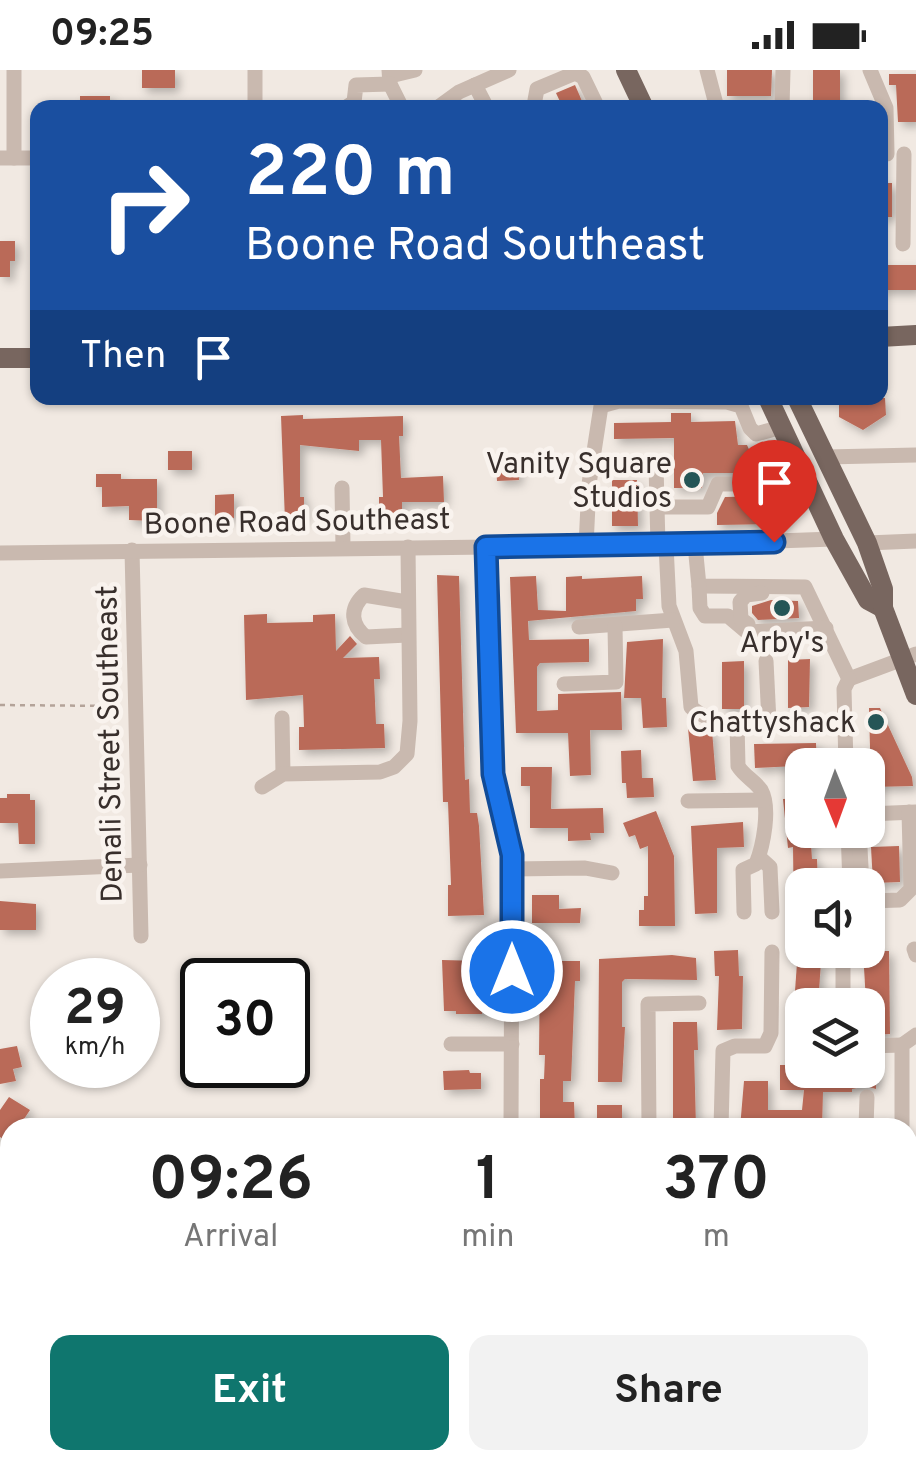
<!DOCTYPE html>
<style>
:root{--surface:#fff;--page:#f2f2f2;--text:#222;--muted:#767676;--accent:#0f766e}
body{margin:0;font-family:Overpass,sans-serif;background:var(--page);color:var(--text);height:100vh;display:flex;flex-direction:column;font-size:38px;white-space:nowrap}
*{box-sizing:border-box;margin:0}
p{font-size:32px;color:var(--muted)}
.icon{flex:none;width:55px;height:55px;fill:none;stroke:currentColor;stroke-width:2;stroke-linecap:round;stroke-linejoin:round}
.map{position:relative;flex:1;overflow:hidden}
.sheet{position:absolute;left:0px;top:1048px;width:918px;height:352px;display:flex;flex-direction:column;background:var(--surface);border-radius:30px 30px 0 0;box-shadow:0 2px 8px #0004}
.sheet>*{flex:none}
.banner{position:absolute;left:30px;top:30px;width:858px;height:305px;border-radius:20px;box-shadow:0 2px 8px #0004;background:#1a4fa0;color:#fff;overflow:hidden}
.needle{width:65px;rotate:179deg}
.fabs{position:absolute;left:785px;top:678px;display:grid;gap:20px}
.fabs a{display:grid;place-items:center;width:100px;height:100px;border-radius:20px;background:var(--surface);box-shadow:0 2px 8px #0004;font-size:50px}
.speed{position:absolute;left:30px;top:888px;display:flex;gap:20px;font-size:50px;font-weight:700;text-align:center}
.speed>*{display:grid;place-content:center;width:130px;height:130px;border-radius:50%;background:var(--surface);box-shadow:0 2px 8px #0004;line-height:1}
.speed small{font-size:25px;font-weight:400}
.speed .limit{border:5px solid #111;border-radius:15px;background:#fff;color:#111}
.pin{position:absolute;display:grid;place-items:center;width:85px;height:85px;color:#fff;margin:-102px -42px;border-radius:50% 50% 50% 0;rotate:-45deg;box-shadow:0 0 10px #0007}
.pin .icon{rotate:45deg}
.me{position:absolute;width:110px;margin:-55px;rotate:0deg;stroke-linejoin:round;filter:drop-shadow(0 0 8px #0008)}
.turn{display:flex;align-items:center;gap:35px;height:210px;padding:0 50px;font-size:45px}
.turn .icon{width:130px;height:130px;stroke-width:2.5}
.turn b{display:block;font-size:70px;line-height:85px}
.then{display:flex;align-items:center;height:95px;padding:0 50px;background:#0003;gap:20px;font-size:38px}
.eta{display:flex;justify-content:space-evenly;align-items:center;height:170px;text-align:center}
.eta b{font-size:60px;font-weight:700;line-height:70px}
.action{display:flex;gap:20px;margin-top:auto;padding:20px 50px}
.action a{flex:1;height:115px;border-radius:20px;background:var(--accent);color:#fff;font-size:40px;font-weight:700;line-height:115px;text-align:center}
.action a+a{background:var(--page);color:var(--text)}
.status{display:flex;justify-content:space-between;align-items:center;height:70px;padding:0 50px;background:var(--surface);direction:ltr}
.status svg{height:28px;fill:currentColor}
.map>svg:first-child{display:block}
.building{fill:#ba6a58;filter:url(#shadow)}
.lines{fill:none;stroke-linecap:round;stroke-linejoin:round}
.path{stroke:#b4a399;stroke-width:2.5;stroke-dasharray:5 5;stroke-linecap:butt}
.minor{stroke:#c9b9af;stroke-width:15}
.major{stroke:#78665f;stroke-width:20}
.route-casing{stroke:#114b97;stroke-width:25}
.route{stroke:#1a73e8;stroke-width:18}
.poi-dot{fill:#255556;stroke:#f9f3ee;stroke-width:4}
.labels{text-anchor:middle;stroke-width:9;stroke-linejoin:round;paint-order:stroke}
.poi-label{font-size:30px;fill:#382f2c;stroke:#f9f3ee;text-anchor:end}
.street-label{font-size:30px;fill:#382f2c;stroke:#f9f3ee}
</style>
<div class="status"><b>09:25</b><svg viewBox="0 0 49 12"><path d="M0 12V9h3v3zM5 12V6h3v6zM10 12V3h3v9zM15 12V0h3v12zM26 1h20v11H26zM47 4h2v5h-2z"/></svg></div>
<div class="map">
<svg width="916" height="1398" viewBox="0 0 916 1398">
<defs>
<filter id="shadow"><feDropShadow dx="4.5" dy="4.5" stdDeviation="5" flood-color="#0004"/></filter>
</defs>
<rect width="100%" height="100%" fill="#f1e9e2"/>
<g class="building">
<rect x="142" y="0" width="33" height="18"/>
<path d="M727,0H772L771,26H727Z"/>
<rect x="813" y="0" width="27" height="38"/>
<path d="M889,4H916V52H898L896,15H889Z"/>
<path d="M575,15L585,38H563L556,23Z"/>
<rect x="80" y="26" width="30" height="12"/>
<rect x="880" y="113" width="12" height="34"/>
<path d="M0,171H15V191H10V207H0Z"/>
<rect x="880" y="195" width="36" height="25"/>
<path d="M839,328H885L886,345L863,360L839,347Z"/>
<path d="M671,343H691V352L735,351L738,375H747L757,397L751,403H703L702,418H674V368L614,369V353L671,352Z"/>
<path d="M303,345V349L403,346V366H399L401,408L443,406L444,432H402V448H379V427H383L381,370H359V381L300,375V427H304V450L285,451L281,346Z"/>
<rect x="168" y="381" width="24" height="19"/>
<path d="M496,395H518L519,410L497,411Z"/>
<path d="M96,404H121V409H157V451L129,450V436L102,437V417H96Z"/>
<path d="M612,410H637L638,456H612Z"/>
<path d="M234,424V448H215V425Z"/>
<path d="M772,426L784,454L717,455V443L725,427Z"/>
<path d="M437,505L459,506L465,710L469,709L470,743H477L479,756L484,845L448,846V815H451L448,732H443Z"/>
<path d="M536,506L538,540L566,541V507L582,506V509L642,506L643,529H636V541L528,551L529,570L589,569V592L540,593L537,597V641L558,640V624L621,622L622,660H590L591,705L570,706L568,663H516L510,507Z"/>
<path d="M771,530L798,531L799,548L758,550L752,543V536Z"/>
<path d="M267,544V553L313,552V545L335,544L336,581L350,566L357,574L343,588L379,587L380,609H374L376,654H384L385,678L299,680V657H304L303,625L246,630L244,545Z"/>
<path d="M663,569L662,628H666L667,657L643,658L641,628H624L627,572Z"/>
<path d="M810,589L809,637L788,638V590Z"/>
<path d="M744,591V639H722V592Z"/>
<path d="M869,638H880L912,707L913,716L871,717Z"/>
<path d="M688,658L712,660L716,710L693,711Z"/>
<path d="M816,673L817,695L755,698L754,674Z"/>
<path d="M641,680L642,708H653L654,727L627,728L626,713H622L621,681Z"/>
<path d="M521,697H552L551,739L603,738L604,763H590L591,770L568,771V758H530V716H521Z"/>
<path d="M7,724H30V730H35V774H19L18,753H0V728H7Z"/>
<path d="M802,728V760H810L812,789H817L818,815H802V855H794L793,777L788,778L783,729Z"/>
<path d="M656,741L674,786L675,856H639V840H644V826H648V776L640,779L635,765L629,767L623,753Z"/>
<path d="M743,752L744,777L717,778V843L695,844L691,756Z"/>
<path d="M899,776L900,812L873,813L871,777Z"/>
<path d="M532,825H559V839L581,838L580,853H532Z"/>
<path d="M0,831L36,834V860H0Z"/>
<path d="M738,880L739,906H743L742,959L717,960L719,906H715L714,881Z"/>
<path d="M863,881H889L890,964L868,965Z"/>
<path d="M672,885L696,888L697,910L625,909L622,912V957H625L622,1012H598L599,889Z"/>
<path d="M442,890L481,891L482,944H456V941H444Z"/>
<path d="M540,891H580V911H575L571,1011H563V1032H574L575,1058H540V1009H544L545,985H539Z"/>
<path d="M821,892L818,935H794L797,893Z"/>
<path d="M673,952H697L698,980H694L696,1058H673Z"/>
<path d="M17,976L22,997L13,999L16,1011L0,1014V979Z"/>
<path d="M780,995H802V1000H876V1019L866,1016L852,1019V1022H823L822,1058H740L744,1011H768V1040H802L804,1020H780Z"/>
<path d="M469,1000L470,1003H481V1019L444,1020L443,1001Z"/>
<path d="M9,1027L30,1040L18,1058H10V1073L0,1067V1040Z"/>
<rect x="597" y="1035" width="25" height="23"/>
<path d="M10,1158V1191L0,1198V1166Z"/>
<path d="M10,1211V1259L0,1251V1212Z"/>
</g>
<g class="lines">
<path class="path" d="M0,635L119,636"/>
<g class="minor">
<path d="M14,0V88"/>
<path d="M389,0L390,14L402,38"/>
<path d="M707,0L717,38"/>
<path d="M870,0L886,38L887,84"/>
<path d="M390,6L415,0"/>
<path d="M475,15L487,38"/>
<path d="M535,30L537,19L575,3L583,7L598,38"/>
<path d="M255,38V0"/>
<path d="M345,38L354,32L356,15L390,14"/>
<path d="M437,38L459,22L509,0"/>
<path d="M782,38L783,0"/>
<path d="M0,88H38"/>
<path d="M903,174L904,84"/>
<path d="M826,387L916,385"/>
<path d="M617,392H656L657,437"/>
<path d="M342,418L343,477"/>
<path d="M867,473L916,471"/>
<path d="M658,475L657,437H708L718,414H756L791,378"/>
<path d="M666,475L669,536L686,581L691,637C715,662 786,652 819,651"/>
<path d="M695,475L699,516L805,517L849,609L916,584"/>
<path d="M586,476L589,414L601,336L619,331L727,332L741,336L750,358L756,364L782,357"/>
<path d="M486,477L493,704L509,765L512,799L511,1058"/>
<path d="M132,480L141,866"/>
<path d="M0,483L658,475L834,469"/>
<path d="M699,516L700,538L705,546H728L747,562L826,558"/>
<path d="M407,532L364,525C349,539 351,555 366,567L408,565"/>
<path d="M748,554L741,549L740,532L746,525L762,523"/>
<path d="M579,557L673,550"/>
<path d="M766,591L769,652"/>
<path d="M564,614L616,612L615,556"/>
<path d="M282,648L283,704"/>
<path d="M737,653L738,696C744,706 755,711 761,720C771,738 763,776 756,794L743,800L744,842"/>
<path d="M846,695L844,619L849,609"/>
<path d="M262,717L283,704L380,702L394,697L407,684L410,651L408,477"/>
<path d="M688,731L764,730"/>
<path d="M868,744L916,742"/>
<path d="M848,760L850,815"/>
<path d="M859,760L862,815"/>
<path d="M759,787L770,797L772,842"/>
<path d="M512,799L585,798L612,803"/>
<path d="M0,801L140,795"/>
<path d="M868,831L900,830L911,819L909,742"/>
<path d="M914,879L916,885"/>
<path d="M843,935V885"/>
<path d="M451,974H512"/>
<path d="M868,976L902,975"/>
<path d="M649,1058L648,934L699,933"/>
<path d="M721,1058L723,981L735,976H765L771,963L772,882"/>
<path d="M866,1058L867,1027"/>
<path d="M902,1058V975L916,965"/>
<path d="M908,1120H916"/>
<path d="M574,1398L916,1392"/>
</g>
<g class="major">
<path d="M626,0L644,38"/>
<path d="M880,267L916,265"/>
<path d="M0,288H38"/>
<path d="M768,328L834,469L868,530L883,538"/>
<path d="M797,328L867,473L883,519V538L916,625"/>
</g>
</g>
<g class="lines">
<defs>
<path id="route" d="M512,901V785L493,704L486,477L774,472"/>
</defs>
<use href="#route" class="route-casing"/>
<use href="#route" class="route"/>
</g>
<g class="poi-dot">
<circle cx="692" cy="410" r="10"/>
<circle cx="782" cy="538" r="10"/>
<circle cx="876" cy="652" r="10"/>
</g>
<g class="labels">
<g class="poi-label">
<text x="672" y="403">Vanity Square<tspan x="672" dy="34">Studios</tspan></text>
<text x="782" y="582" text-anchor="middle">Arby's</text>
<text x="856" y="662">Chattyshack</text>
</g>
<g class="street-label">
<text transform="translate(297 451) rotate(-1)" y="10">Boone Road Southeast</text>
<text transform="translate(109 674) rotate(-91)" y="10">Denali Street Southeast</text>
</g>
</g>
</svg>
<div class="fabs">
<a><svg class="needle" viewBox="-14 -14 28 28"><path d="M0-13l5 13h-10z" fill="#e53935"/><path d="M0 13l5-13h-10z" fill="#767676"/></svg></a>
<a><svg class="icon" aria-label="sound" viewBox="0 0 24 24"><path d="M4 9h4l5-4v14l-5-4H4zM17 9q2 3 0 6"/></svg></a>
<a><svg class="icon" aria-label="layers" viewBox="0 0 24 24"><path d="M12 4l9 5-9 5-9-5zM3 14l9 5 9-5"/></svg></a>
</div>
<div class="speed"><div>29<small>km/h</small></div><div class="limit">30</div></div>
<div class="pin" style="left:774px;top:472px;background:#d93025"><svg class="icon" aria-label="arrive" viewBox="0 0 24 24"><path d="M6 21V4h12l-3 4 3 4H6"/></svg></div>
<svg class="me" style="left:512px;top:901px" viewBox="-20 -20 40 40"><circle r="17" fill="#1a73e8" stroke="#fff" stroke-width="3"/><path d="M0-11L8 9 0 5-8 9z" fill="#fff"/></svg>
<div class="banner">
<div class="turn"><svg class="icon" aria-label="right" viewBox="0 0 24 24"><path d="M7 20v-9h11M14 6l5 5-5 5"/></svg><div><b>220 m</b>Boone Road Southeast</div></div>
<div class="then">Then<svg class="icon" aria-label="arrive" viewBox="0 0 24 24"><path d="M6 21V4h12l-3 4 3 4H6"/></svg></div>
</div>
<section class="sheet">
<div class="eta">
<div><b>09:26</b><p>Arrival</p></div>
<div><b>1</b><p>min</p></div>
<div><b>370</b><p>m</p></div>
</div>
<div class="action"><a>Exit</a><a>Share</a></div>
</section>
</div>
